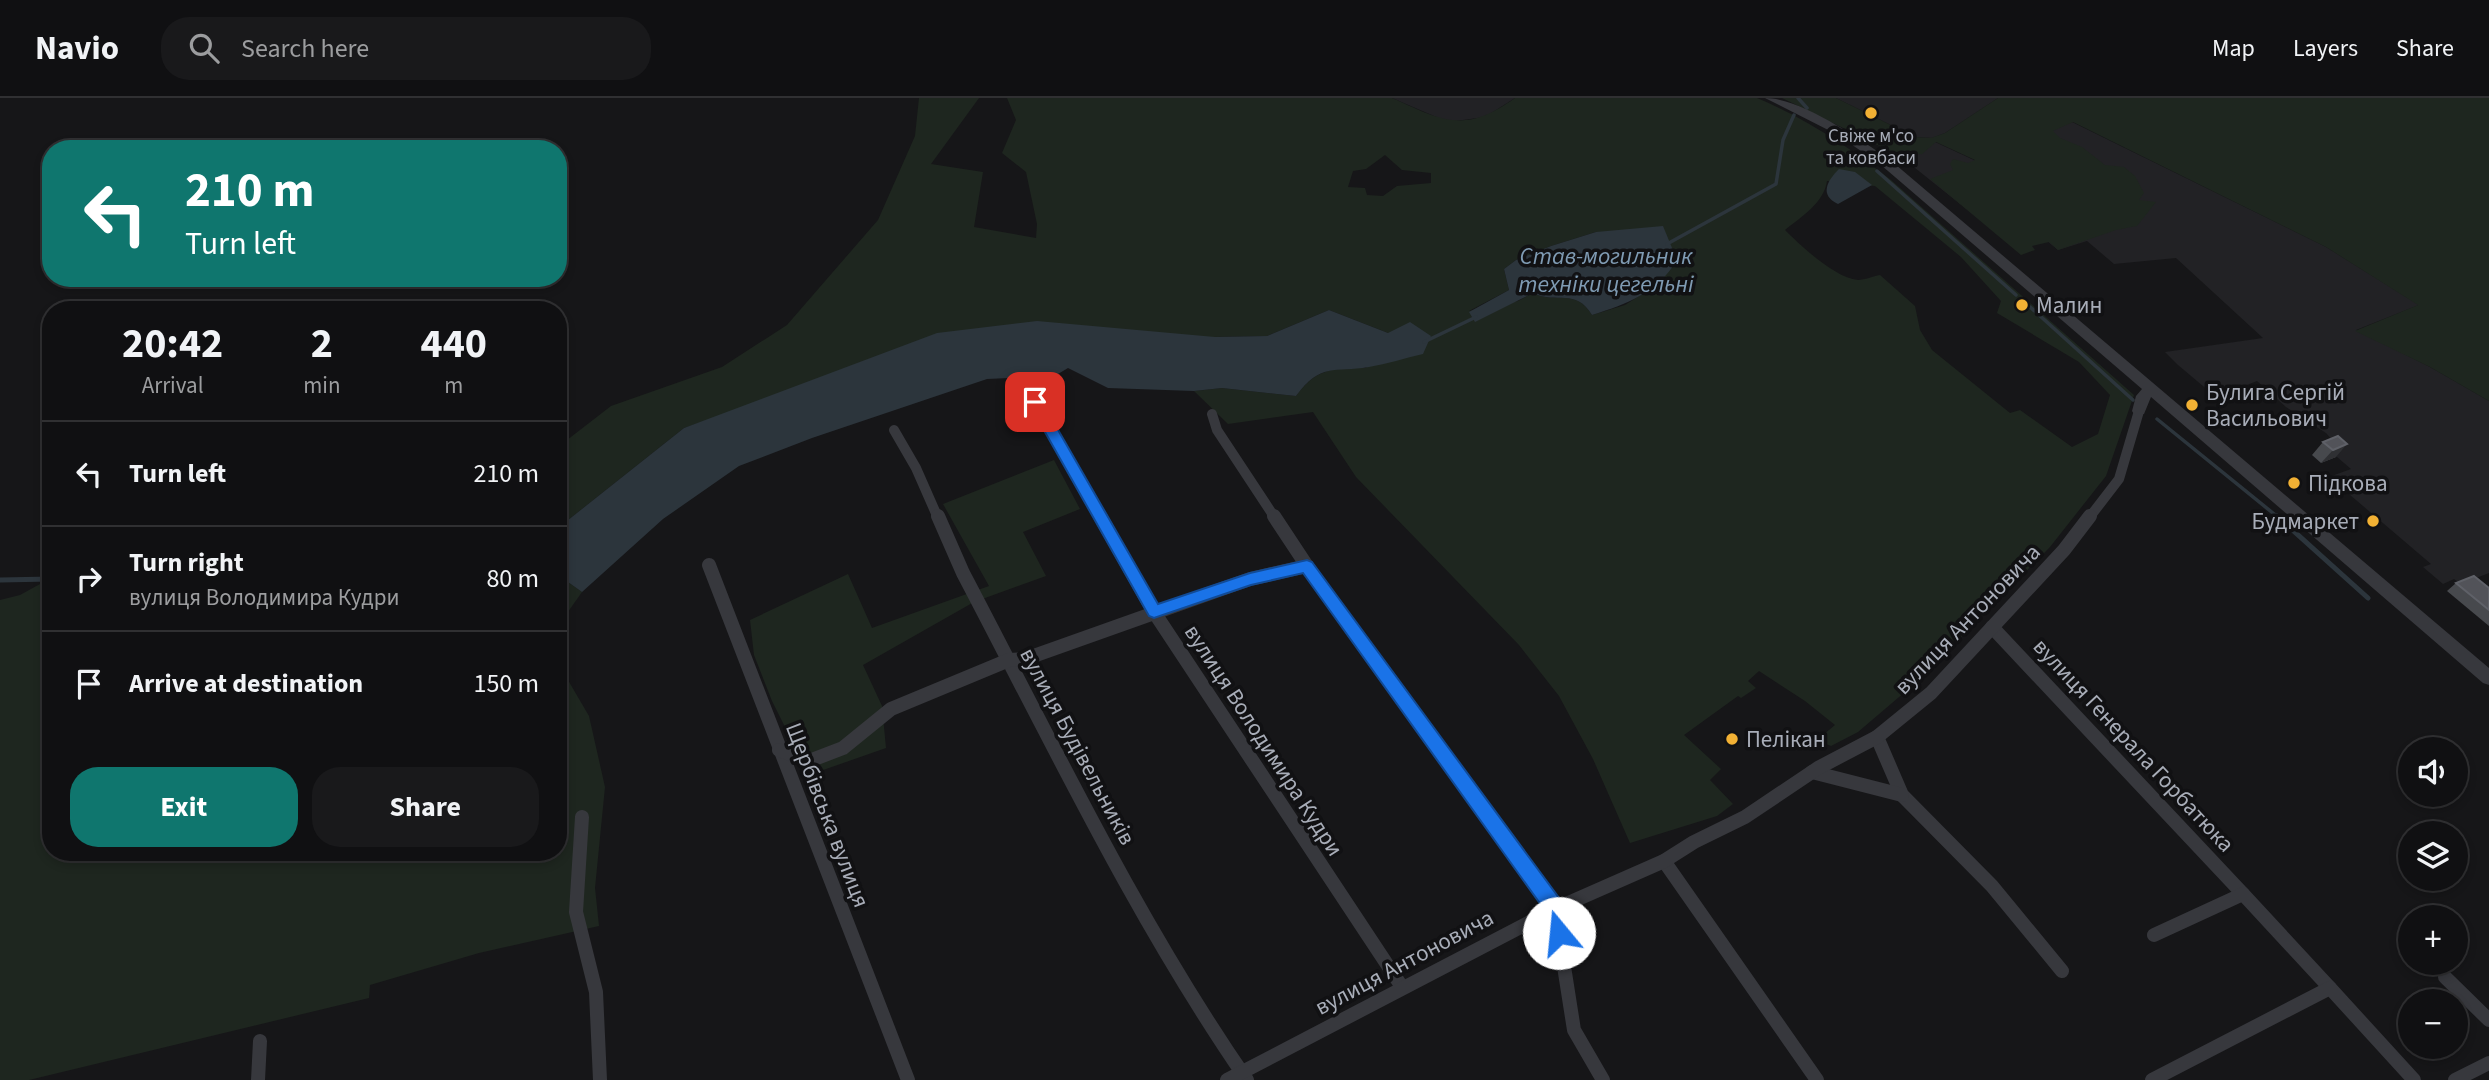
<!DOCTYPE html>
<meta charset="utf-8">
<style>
:root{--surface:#101012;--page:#19191b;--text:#f1f3f6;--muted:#9c9d9f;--line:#303032;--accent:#0f766e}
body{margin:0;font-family:"Source Sans 3",sans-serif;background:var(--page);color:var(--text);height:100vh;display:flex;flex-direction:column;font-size:26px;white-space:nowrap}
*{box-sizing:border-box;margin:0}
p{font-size:23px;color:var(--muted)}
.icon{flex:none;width:38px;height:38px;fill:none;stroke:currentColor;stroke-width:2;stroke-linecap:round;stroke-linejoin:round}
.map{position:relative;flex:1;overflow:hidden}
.details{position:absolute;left:42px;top:203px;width:525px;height:560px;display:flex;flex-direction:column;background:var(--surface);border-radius:28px;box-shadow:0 4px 10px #0003,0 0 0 2px var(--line)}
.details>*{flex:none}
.top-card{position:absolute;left:42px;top:42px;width:525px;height:147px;border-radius:28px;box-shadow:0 4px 10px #0003,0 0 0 2px var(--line);background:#0f766e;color:#fff;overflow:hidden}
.controls{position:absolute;left:2398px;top:639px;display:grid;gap:14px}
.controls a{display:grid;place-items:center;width:70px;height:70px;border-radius:50%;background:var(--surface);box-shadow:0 4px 10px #0003,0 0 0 2px var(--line);font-size:35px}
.pin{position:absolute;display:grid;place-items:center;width:60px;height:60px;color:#fff;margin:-30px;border-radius:14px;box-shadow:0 4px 10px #0006}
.me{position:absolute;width:77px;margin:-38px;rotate:343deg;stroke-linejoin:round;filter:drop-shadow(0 0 5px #0008)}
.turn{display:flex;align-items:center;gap:24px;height:147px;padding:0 28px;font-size:32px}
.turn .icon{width:91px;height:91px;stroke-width:2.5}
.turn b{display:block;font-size:49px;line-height:60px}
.eta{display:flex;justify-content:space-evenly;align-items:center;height:119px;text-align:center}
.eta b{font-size:42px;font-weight:700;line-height:49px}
.cta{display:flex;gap:14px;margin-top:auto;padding:14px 28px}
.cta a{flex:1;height:80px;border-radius:28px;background:var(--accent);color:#fff;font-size:28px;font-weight:700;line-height:80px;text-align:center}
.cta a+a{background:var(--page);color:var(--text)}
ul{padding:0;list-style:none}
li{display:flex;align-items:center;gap:21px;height:105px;padding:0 28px;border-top:2px solid var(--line)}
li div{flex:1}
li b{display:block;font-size:26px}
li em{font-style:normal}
header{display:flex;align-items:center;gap:42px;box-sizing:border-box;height:98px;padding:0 35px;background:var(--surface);border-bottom:2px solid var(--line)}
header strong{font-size:33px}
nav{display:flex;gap:38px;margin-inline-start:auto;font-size:24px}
.search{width:490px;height:63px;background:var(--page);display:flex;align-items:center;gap:18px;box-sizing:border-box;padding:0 24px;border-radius:28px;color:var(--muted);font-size:26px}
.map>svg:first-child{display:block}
.built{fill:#222225}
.green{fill:#1e261f;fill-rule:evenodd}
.water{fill:#2c353c}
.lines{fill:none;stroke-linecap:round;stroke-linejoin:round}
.stream-far1{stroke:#2c353c;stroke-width:3.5}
.stream{stroke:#2c353c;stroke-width:5}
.minor-far1{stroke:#37383d;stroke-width:10}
.minor{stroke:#37383d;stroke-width:14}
.tertiary{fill:#37383d;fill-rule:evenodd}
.wall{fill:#47494d}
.shaded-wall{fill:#2f3033}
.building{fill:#525359;stroke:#5f6168;stroke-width:2}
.route{fill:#1a73e8;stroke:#114b97;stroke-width:2}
.poi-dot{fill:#f2b134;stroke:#111113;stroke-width:2.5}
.labels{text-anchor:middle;stroke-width:7;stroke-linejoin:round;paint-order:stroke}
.far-poi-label{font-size:19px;fill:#a8adb8;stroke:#111113}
.poi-label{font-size:23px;fill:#a8adb8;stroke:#111113;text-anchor:start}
.street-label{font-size:23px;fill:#a8adb8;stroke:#111113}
.water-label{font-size:24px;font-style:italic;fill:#7f9bb3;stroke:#111113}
</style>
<header>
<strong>Navio</strong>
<div class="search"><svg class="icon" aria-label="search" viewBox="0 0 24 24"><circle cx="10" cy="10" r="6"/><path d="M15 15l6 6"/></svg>Search here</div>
<nav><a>Map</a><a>Layers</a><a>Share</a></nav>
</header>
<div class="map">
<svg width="2489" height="982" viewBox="0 0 2489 982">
<rect width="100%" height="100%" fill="#161618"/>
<g class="built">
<path d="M1392,0H1515L1485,19L1448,24Z"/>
<path d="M1836,0H1998L1945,35L1932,40L1915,39Z"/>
<path d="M2072,24L2326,149L2419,207L2356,232L2430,269L2489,303V475L2461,486L2454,481L2443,486L2423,469L2431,466L2329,379L2351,371L2330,353L2335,345L2326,335L2286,309L2257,283L2216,299L2178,267L2165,254L2263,240L2176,160L2114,166L2087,143L2058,152L2034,132L2004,141L1900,58L1933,43L1976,63Z"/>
</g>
<g class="green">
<path d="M919,0H979L931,66L983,74L974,129L1036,140L1037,126L1026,74L1002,55L1016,22L1007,0H1392C1443,23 1465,36 1515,0H1757C1807,21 1849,49 1891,82L2134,297L2106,378L2050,449L1919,582L1858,634L1831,648L1817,642L1835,627L1805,603L1759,573L1748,583L1756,590L1741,600L1738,598L1684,637L1721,671L1710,682L1733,706L1717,718L1630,745L1593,661L1559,598L1519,547L1356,379L1313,314L1228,326L1194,293L1222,290L1296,298C1316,270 1334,270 1366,270L1388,235L1329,212L1267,238L1215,239L743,310L684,330L558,430V349L611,308L722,269L787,227L878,122L915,38ZM1385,57L1402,72L1431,75V85L1397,88L1383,98L1367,97L1365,90L1348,89L1353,73L1366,71ZM1827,83L1875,88L1961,159L2001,203L1997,215L2079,264L2110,297L2098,336L2072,349L2020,312L2010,315L1932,252L1920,232L1915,208L1880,177C1873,178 1865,182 1858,182C1835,180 1801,148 1785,132C1801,119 1824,105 1827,83ZM1596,134L1666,181L1625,207L1592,217C1575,189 1557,207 1533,195L1518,203L1469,213L1509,192L1504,171L1516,162L1551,148Z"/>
<path d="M1782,0H1836L1915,39L1931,40L1945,35L1998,0H2489V303L2430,269L2355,233L2418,207L2326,149L2073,24L2053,33L2060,40L2082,49L2105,67L2124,69L2135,78L2144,95L2139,102L2156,104L2137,128L2116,132L2058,152L2049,144L2032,148L2035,152L2021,157L1930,81L1953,72L1950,66L1953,61L1968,65L1975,62L1936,44L1922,56L1900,58Z"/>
<path d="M1054,362L1080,411L1023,434L1046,478L974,504L863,567L882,608L886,650L809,677L772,603L754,557L750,522L848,476L872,530L989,488L943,406Z"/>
<path d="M558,477L582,494L558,528Z"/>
<path d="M51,480V754H558V565L589,618L605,689L595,790L599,828L479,855L370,887L369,900L29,982H0V502L20,497Z"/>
</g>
<g class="water">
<path d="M1839,71L1855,74L1872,87L1838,106C1819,97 1827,83 1839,71Z"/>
<path d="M1663,128L1677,162C1657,195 1627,206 1592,217C1575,189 1557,207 1533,195L1475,224L1469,214L1509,192L1504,171L1516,162L1551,148L1596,134Z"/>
<path d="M1329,212L1388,235L1410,224L1431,238L1423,256C1405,260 1387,266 1369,269C1334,275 1321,264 1296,298L1222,290L1194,293L1108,290L1068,270L1043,285L1009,280L987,281L812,340L739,368L663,421L582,494L558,477V430L684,330L937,235L1037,223L1215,239L1267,238Z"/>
</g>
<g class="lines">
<g class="stream-far1">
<path d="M1798,0L1807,10"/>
<path d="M1877,73L2016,197"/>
<path d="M1667,146L1776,86L1783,42L1794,17"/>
<path d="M2029,208L2133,302"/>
<path d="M1424,244L1476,219"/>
<path d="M2157,321L2279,420"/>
</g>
<g class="stream">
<path d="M2277,418L2368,500"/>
<path d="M0,482L51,481"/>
</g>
<g class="minor-far1">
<path d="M1035,304L1101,420"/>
<path d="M1212,316L1217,332L1275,420"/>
<path d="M894,332L916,370L938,420"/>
<path d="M2089,420L2119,381L2139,313"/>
</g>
<g class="minor">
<path d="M938,418L963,475C1053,646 1137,823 1247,982"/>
<path d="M1100,418L1154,514L1402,889"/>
<path d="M1274,418L1307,468L1555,811L1574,932L1603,982"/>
<path d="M709,467L908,982"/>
<path d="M1992,529L2243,796"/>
<path d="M1877,639L1902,697L1992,788L2062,873"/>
<path d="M779,652L809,663L843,650L891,611L1009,562L1025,561L1250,481L1307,468"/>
<path d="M1812,674L1902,697"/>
<path d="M582,719L576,814L596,894L600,982"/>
<path d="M1664,763L1817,982"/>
<path d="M2154,837L2243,796L2330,890"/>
<path d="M2445,879L2489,922"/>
<path d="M258,982L260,943"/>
<path d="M1227,982L1555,811L1664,763L1694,744L1745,719L1818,670L1877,639L1931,595L2064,452L2090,418"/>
<path d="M2152,982L2330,890L2414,982"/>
<path d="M2455,982L2489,965"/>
</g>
<path class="tertiary" d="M1765,0C1801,0 1859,41 1889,61L2489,570V587L2483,585L2151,299L2144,316H2134L2132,313L2136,298L2142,291L1881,67L1838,37Z"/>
</g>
<g class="wall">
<path d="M2338,338L2336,359L2321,365L2312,357L2323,344Z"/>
<path d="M2456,485L2489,490V528L2447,493Z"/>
</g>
<path class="shaded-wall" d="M2347,346L2336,359L2321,365L2333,352Z"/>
<g class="building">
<path d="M2338,338L2347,346L2333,352L2323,344Z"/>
<path d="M2474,478L2489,490V512L2456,485Z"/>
</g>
<path class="route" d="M1035,299L1042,304L1158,506L1250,475L1307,462L1312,464L1562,804L1568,835L1566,841L1559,844L1552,841L1546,814L1303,475L1251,487L1154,520L1149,518L1028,304Z"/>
<g class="poi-dot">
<circle cx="1871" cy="15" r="7"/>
<circle cx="2022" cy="207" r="7"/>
<circle cx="2192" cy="307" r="7"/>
<circle cx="2294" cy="385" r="7"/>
<circle cx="2373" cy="423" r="7"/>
<circle cx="1732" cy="641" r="7"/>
</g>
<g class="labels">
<g class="far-poi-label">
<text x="1871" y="44">Свіже м'со<tspan x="1871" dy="22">та ковбаси</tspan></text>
</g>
<g class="poi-label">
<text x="2036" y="215">Малин</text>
<text x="2206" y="302">Булига Сергій<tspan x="2206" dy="26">Васильович</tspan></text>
<text x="2308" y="393">Підкова</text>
<text x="2359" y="431" text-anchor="end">Будмаркет</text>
<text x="1746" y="649">Пелікан</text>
</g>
<g class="street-label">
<text transform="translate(1967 521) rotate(-46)" y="8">вулиця Антоновича</text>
<text transform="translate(1264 642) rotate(57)" y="8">вулиця Володимира Кудри</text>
<text transform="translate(2134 647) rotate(47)" y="8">вулиця Генерала Горбатюка</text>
<text transform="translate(1078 648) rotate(62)" y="8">вулиця Будівельників</text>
<text transform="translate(828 717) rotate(69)" y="8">Щербівська вулиця</text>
<text transform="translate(1404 864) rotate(-28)" y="8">вулиця Антоновича</text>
</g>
<g class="water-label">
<text x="1606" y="166">Став-могильник<tspan x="1606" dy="28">техніки цегельні</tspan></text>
</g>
</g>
</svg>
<div class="controls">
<a><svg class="icon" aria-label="sound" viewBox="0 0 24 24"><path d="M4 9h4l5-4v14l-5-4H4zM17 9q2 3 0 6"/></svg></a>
<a><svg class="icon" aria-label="layers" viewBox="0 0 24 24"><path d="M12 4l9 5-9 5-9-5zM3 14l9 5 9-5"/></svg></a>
<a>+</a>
<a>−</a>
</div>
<div class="pin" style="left:1035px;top:304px;background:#d93025"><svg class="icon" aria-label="arrive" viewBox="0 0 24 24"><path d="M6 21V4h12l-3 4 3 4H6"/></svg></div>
<svg class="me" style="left:1559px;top:835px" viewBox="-20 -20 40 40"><circle r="19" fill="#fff"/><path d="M0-13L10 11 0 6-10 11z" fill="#1a73e8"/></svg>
<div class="top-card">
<div class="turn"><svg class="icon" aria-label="left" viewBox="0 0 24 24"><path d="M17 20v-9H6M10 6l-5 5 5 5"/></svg><div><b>210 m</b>Turn left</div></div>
</div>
<section class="details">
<div class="eta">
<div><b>20:42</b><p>Arrival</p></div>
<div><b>2</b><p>min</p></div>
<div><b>440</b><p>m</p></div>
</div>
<ul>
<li><svg class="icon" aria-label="left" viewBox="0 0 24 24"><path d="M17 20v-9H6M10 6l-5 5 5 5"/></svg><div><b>Turn left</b></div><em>210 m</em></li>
<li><svg class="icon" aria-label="right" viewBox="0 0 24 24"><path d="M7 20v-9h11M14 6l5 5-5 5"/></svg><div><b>Turn right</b><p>вулиця Володимира Кудри</p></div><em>80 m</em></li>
<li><svg class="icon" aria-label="arrive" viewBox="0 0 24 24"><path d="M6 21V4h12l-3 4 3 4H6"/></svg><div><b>Arrive at destination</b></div><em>150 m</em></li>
</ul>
<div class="cta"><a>Exit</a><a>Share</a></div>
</section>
</div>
